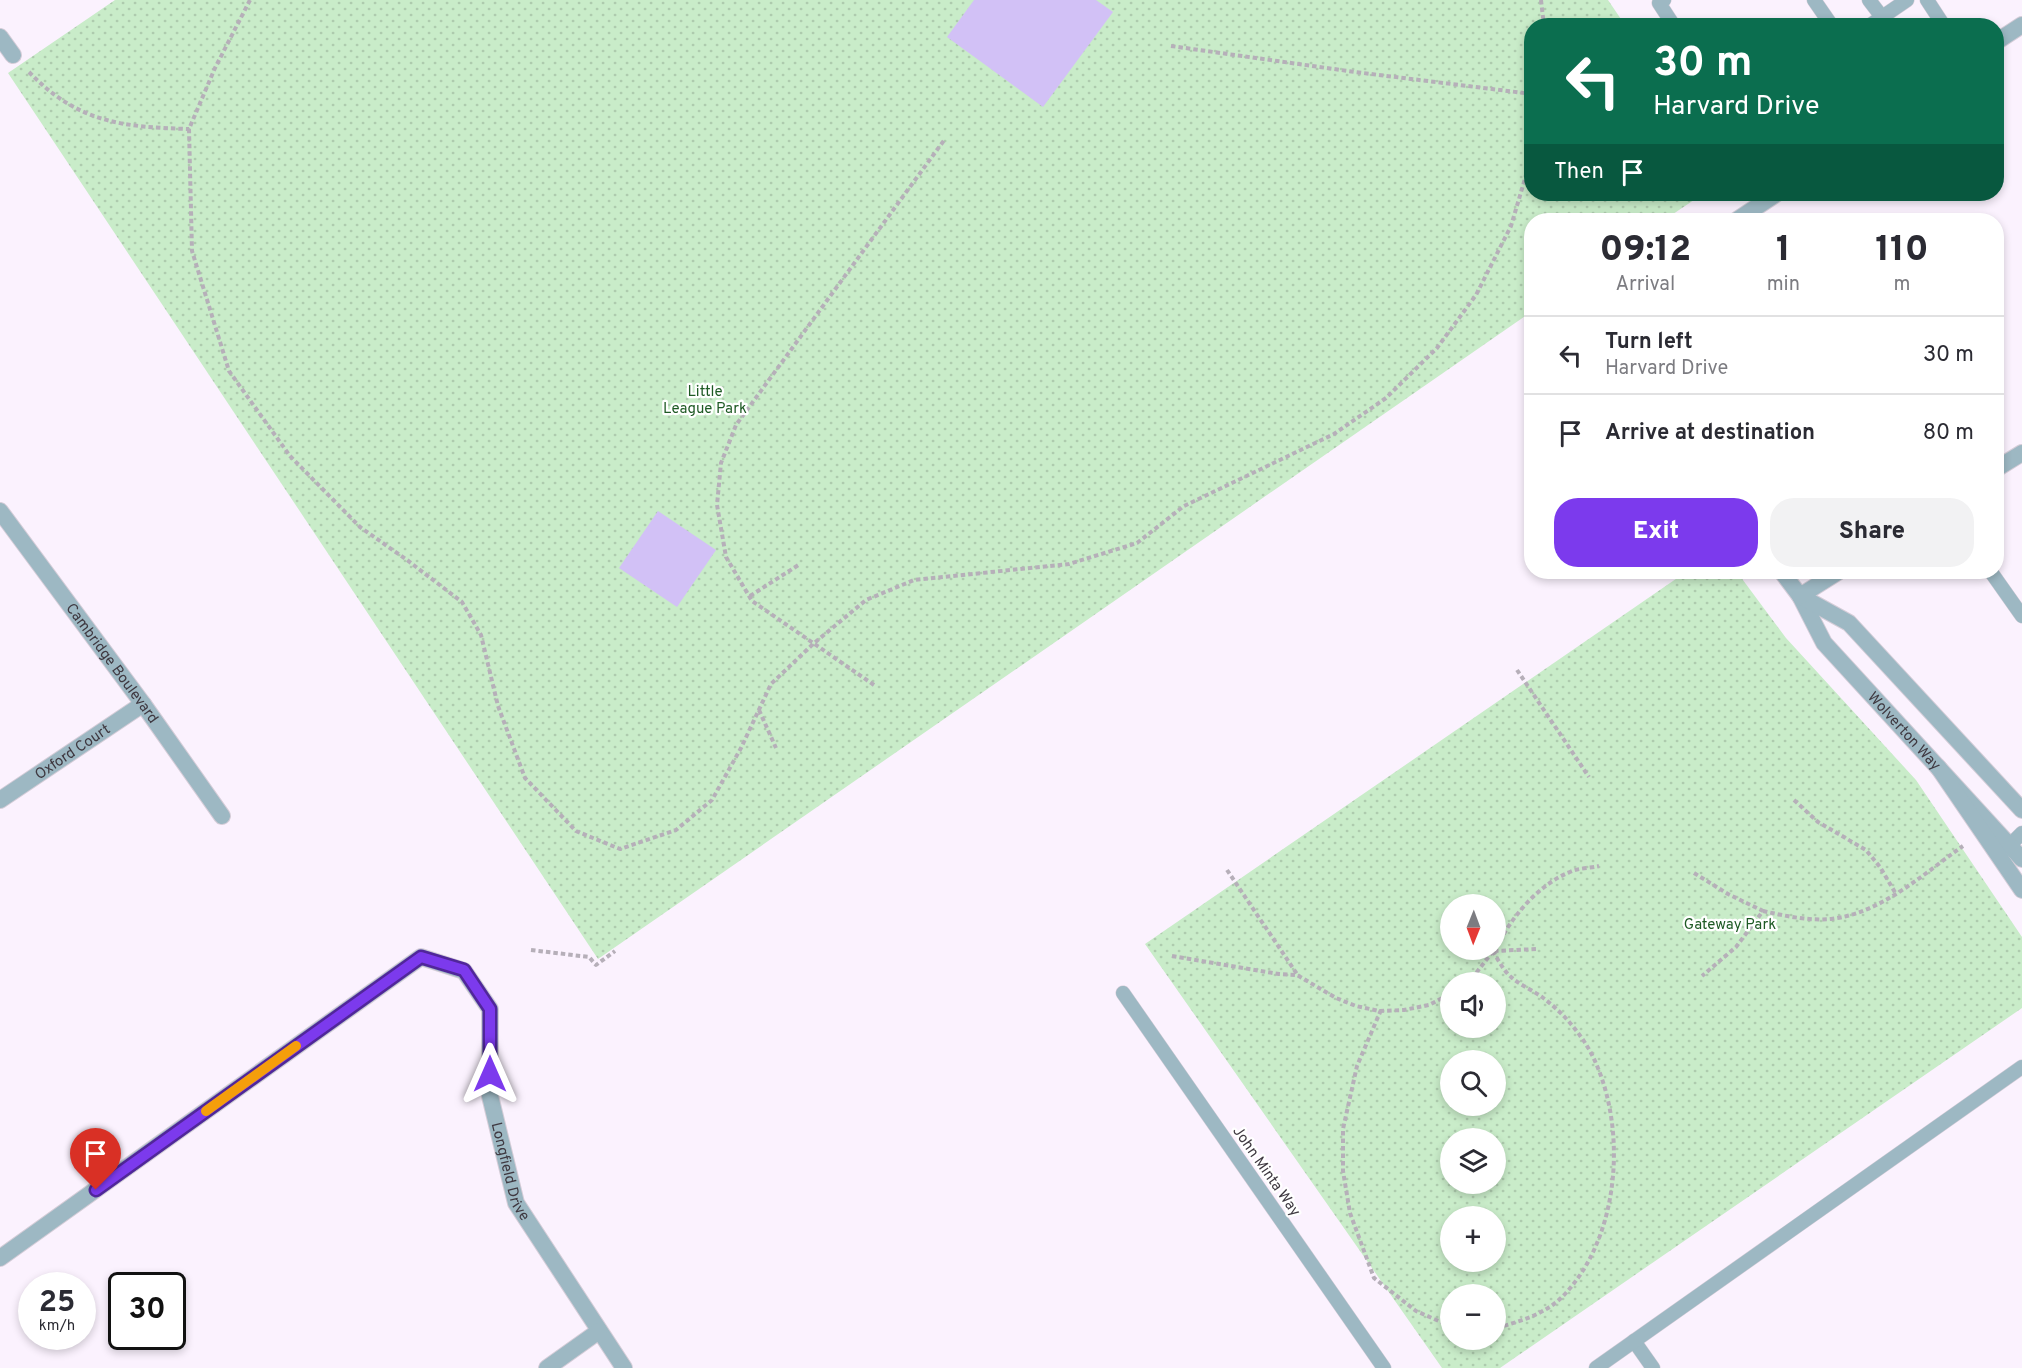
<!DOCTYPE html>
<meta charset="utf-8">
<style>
:root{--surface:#fff;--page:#f2f2f3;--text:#2b2b33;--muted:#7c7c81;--line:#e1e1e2;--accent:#7c3aed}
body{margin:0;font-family:Overpass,sans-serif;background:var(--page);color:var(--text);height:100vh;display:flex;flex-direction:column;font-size:22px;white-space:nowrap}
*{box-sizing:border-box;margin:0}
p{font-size:20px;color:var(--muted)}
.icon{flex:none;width:33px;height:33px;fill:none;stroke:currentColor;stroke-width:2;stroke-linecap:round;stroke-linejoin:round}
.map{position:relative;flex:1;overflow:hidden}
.panel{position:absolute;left:1524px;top:213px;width:480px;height:366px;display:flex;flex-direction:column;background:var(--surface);border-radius:24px;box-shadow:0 3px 9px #0003}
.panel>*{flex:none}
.guide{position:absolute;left:1524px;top:18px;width:480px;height:183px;border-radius:24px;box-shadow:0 3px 9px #0003;background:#0b6e4f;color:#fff;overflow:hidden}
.needle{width:39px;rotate:181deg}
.fabs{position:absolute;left:1440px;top:894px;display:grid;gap:12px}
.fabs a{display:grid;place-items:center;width:66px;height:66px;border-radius:50%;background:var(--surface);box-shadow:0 3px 9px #0003;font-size:30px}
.speed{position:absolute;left:18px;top:1272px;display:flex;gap:12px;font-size:30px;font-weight:700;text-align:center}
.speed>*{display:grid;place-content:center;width:78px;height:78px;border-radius:50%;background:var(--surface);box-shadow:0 3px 9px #0003;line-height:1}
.speed small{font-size:15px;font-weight:400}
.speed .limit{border:3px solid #111;border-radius:9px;background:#fff;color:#111}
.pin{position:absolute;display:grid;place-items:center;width:51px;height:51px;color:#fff;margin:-62px -26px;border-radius:50% 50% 50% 0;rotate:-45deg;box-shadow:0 0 6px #0007}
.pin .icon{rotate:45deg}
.me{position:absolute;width:66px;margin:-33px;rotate:0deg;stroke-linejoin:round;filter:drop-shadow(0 0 4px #0008)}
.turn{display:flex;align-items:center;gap:21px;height:126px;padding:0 30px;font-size:27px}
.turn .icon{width:78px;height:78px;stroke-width:2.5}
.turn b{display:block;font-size:42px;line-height:51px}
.then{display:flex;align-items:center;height:57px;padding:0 30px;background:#0003;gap:12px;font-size:22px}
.eta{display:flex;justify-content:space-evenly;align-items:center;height:102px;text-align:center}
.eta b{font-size:36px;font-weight:800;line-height:42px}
.button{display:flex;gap:12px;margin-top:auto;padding:12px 30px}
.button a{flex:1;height:69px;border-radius:24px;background:var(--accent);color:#fff;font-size:24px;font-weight:800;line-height:69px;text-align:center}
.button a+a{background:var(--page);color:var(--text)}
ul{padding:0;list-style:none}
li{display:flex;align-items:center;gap:18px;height:78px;padding:0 30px;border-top:2px solid var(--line)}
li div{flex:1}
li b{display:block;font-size:22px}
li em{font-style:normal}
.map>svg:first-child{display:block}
.park{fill:url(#park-dots);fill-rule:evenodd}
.building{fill:#d2c1f6}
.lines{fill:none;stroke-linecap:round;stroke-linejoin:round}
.service-casing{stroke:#d5cdd8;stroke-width:15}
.minor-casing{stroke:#d5cdd8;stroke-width:18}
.tertiary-casing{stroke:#d5cdd8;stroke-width:18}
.path{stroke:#b6afb9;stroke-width:4;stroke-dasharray:4.5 3;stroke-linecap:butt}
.service{stroke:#9db8c3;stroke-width:14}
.minor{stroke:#9db8c3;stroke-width:16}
.tertiary{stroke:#9db8c3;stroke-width:16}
.route-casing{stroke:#51269a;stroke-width:15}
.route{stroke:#7c3aed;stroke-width:10}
.slow{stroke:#f59e0b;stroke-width:10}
.labels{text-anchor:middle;stroke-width:4.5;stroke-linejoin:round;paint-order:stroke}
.park-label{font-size:15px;fill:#1e5a24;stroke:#fff}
.street-label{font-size:15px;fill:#3f3941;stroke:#fff}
</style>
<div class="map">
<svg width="2022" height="1368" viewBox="0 0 2022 1368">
<defs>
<pattern id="park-dots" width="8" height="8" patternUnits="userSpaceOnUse" patternTransform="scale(1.5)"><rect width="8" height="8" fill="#c9ecc9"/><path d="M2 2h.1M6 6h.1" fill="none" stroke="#aecbae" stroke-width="1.8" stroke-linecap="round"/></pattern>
</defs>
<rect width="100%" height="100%" fill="#fbf2fe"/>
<g class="park">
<path d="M115,0H1608L1625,25L1532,26V194H1703L1664,220H1532L1531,312L598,959L8,73Z"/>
<path d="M1686,572H1737L1786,638L1916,780L2022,937V1008L1500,1368H1442L1145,944ZM1496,904V950H1450V904ZM1496,982V1028H1450V982ZM1450,1060H1496V1106H1450ZM1496,1138V1184H1450V1138ZM1450,1216H1496V1262H1450ZM1450,1294H1496V1340H1450Z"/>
</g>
<g class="building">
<path d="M974,0H1096L1113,12L1043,107L947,37Z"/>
<path d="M658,511L716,550L677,607L619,568Z"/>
</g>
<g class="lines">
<defs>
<g id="service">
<path d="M1664,0L1659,3L1674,26"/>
<path d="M1814,0L1832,26"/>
<path d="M1869,0L1882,17"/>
<path d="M1927,0L1944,26"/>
<path d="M1869,26L1907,0"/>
<path d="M1991,572L2022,616"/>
<path d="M2010,845L2022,833"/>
<path d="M1123,993L1384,1368"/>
<path d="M1634,1341L1653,1368"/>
<path d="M1596,1368L2022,1067"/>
</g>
<g id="minor">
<path d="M0,37L13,55"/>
<path d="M1996,42L2022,25"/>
<path d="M1737,220L1776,194"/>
<path d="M1996,469L2022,453"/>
<path id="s1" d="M0,511L143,704L222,816"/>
<path id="s2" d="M1782,572L1800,596L1824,643L2022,859"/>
<path d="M1800,596L1849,623L2022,810"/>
<path d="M1800,596L1838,572"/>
<path id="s3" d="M0,800L143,704"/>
<path id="s4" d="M0,1258L421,957L464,971L490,1009V1096L516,1203L624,1368"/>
<path d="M547,1368L599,1331"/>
</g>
<path id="tertiary" d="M1938,767L2022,890"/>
</defs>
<use href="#service" class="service-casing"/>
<use href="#minor" class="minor-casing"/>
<use href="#tertiary" class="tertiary-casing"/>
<g class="path">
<path d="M250,0L215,68L189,129L192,251L229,371L290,456L360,527L407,560L462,602L481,635L498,706L525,778L576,831L620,849L676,830L712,800L741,748L771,684L813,644L866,600L914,580L1069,564L1137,543L1184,506L1334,434L1386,398L1437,348L1476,295L1511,226L1532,155"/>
<path d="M1541,0L1544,26"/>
<path d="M1171,46L1355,72L1532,94"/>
<path d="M29,72C78,123 123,127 189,129"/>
<path d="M750,596L800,564"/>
<path d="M1517,670L1589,777"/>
<path d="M874,685L752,601L726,557L717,505L721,463L736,425L945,139"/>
<path d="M759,710L776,748"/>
<path d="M1794,800L1818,822L1866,850L1880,867L1896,894"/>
<path d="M1227,870L1297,974"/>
<path d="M1694,873L1728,894L1763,911L1736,947L1702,976"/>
<path d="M1763,911C1785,916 1809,921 1831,919C1882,913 1923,874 1963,846"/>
<path d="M1496,947C1513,916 1537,885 1572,871C1580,868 1591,868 1599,866"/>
<path d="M531,950L589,957L596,965L615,951"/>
<path d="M1493,951C1498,960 1504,971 1511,977C1520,985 1532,990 1542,997C1561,1011 1578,1030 1590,1051C1629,1124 1621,1239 1561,1298C1543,1315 1518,1322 1496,1328"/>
<path d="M1494,951L1537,949"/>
<path d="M1172,956L1279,974L1297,975L1336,998L1356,1006L1379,1011L1404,1010L1429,1005L1450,994"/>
<path d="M1465,982L1473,977L1494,950"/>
<path d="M1381,1010L1357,1066L1343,1129V1171L1350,1213L1374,1278L1416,1311L1450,1326"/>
</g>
<use href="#service" class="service"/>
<use href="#minor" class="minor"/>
<use href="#tertiary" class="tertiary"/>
</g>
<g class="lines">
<defs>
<path id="route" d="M96,1190L421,957L464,970L490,1009V1074"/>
</defs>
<use href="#route" class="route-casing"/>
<use href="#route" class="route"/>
<path class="slow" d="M206,1111L296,1046"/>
</g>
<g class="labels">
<g class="park-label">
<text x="705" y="396">Little<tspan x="705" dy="17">League Park</tspan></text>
<text x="1730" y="929">Gateway Park</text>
</g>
<g class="street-label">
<text dy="5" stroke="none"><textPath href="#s1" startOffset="189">Cambridge Boulevard</textPath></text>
<text dy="5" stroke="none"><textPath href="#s2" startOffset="202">Wolverton Way</textPath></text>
<text dy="5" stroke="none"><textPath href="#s3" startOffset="87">Oxford Court</textPath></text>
<text dy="5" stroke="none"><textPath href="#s4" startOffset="774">Longfield Drive</textPath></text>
<text transform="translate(1267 1171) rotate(55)" y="5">John Minta Way</text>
</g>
</g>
</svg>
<div class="fabs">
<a><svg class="needle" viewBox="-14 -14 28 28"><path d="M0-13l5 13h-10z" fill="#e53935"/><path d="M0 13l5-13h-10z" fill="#7c7c81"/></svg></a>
<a><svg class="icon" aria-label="sound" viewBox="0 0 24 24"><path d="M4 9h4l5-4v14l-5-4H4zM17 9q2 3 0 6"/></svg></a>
<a><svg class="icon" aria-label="search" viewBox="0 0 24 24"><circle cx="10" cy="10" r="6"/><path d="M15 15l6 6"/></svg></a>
<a><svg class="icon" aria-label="layers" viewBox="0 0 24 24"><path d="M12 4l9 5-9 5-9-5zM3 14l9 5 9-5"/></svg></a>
<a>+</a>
<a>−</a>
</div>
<div class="speed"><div>25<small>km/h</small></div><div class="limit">30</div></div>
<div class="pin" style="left:96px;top:1190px;background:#d93025"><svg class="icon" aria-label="arrive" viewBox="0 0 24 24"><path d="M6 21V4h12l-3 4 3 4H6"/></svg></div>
<svg class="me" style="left:490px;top:1074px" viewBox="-20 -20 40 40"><path d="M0-17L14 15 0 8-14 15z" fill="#7c3aed" stroke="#fff" stroke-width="4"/></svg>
<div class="guide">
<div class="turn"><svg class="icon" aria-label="left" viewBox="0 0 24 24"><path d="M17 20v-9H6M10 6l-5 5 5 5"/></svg><div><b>30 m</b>Harvard Drive</div></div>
<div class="then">Then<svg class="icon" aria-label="arrive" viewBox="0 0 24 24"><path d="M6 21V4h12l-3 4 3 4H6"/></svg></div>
</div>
<section class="panel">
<div class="eta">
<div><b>09:12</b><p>Arrival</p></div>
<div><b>1</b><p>min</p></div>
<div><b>110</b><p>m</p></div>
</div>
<ul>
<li><svg class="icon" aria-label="left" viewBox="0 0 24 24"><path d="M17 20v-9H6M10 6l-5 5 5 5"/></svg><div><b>Turn left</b><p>Harvard Drive</p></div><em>30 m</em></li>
<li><svg class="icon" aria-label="arrive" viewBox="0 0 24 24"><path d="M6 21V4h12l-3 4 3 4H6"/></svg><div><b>Arrive at destination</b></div><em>80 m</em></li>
</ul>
<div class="button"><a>Exit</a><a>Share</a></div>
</section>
</div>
